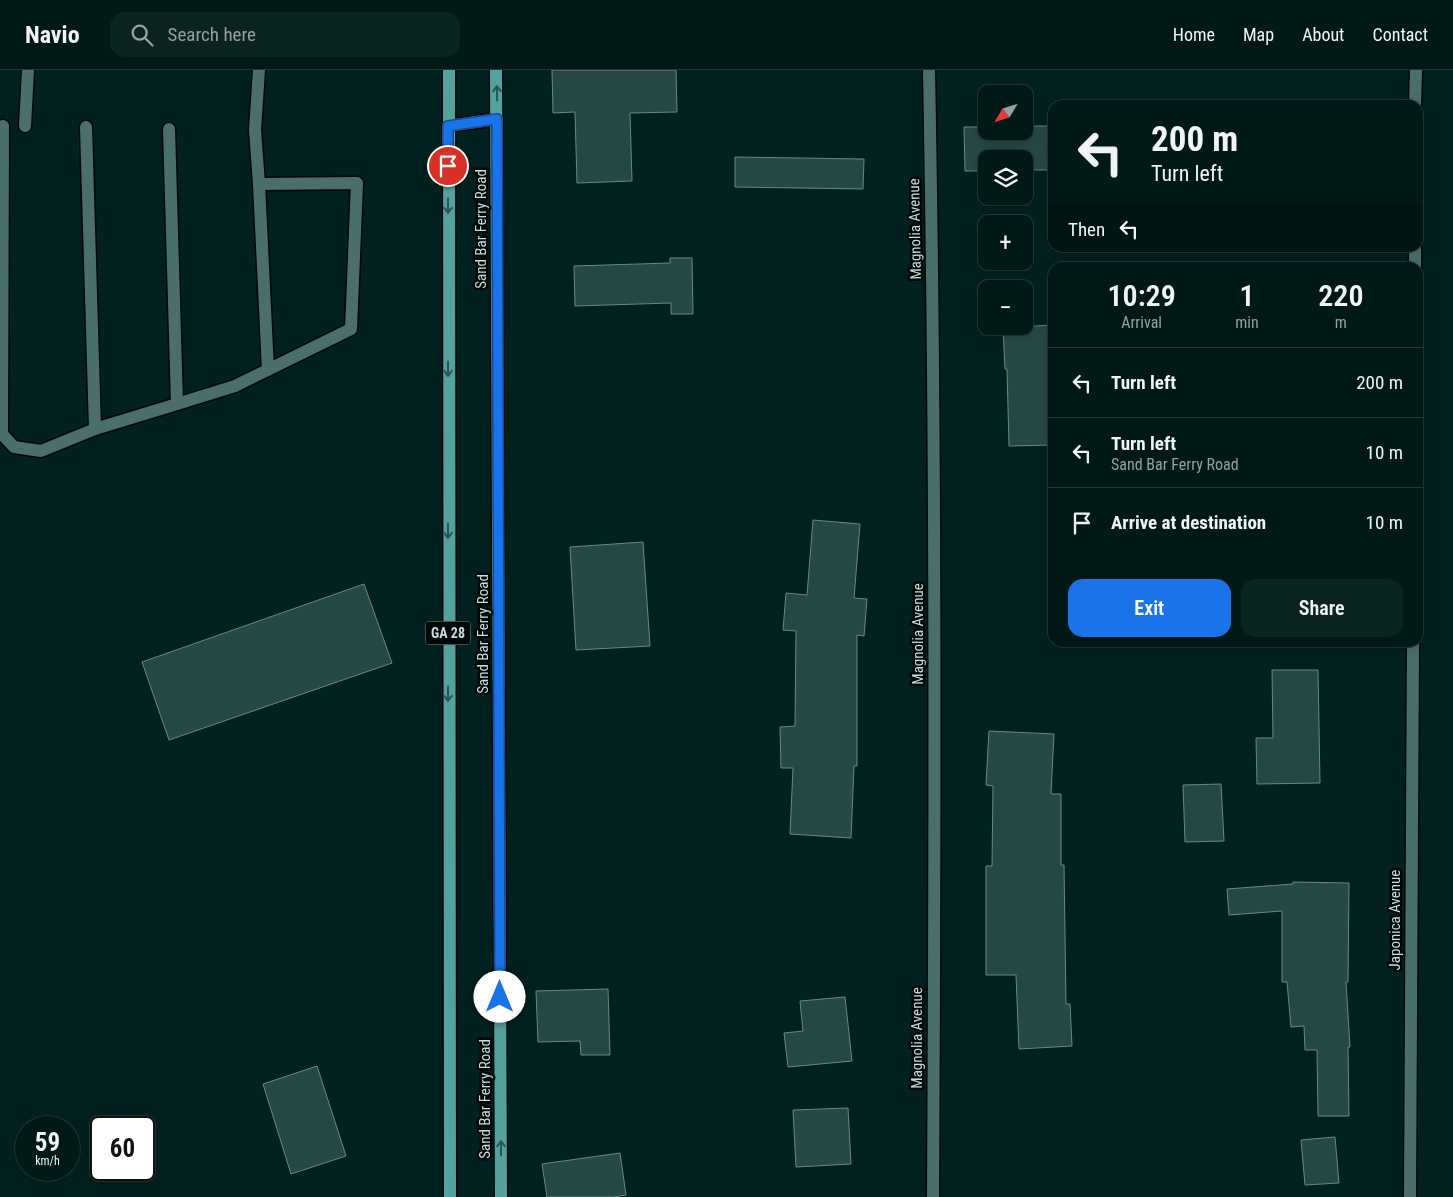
<!DOCTYPE html>
<meta charset="utf-8">
<style>
:root{--surface:#001917;--page:#0a2220;--text:#f1f3f6;--muted:#95a0a1;--line:#223836;--accent:#1a73e8}
body{margin:0;font-family:"Roboto Condensed",sans-serif;background:var(--page);color:var(--text);height:100vh;display:flex;flex-direction:column;font-size:19px;white-space:nowrap}
*{box-sizing:border-box;margin:0}
p{font-size:16px;color:var(--muted)}
.icon{flex:none;width:28px;height:28px;fill:none;stroke:currentColor;stroke-width:2;stroke-linecap:round;stroke-linejoin:round}
.map{position:relative;flex:1;overflow:hidden}
.panel{position:absolute;left:1048px;top:192px;width:375px;height:385px;display:flex;flex-direction:column;background:var(--surface);border-radius:15px;box-shadow:0 2px 12px #0003,0 0 0 1px var(--line)}
.panel>*{flex:none}
.hud{position:absolute;left:1048px;top:30px;width:375px;height:152px;border-radius:15px;box-shadow:0 2px 12px #0003,0 0 0 1px var(--line);background:#001917;color:var(--text);overflow:hidden}
.needle{width:32px;rotate:232deg}
.tools{position:absolute;left:978px;top:15px;display:grid;gap:10px}
.tools a{display:grid;place-items:center;width:55px;height:55px;border-radius:10px;background:var(--surface);box-shadow:0 2px 12px #0003,0 0 0 1px var(--line);font-size:25px}
.speed{position:absolute;left:15px;top:1046px;display:flex;gap:10px;font-size:25px;font-weight:700;text-align:center}
.speed>*{display:grid;place-content:center;width:65px;height:65px;border-radius:50%;background:var(--surface);box-shadow:0 2px 12px #0003,0 0 0 1px var(--line);line-height:1}
.speed small{font-size:12px;font-weight:400}
.speed .limit{border:2px solid #111;border-radius:8px;background:#fff;color:#111}
.pin{position:absolute;display:grid;place-items:center;width:42px;height:42px;color:#fff;margin:-21px;border:2px solid #fff;border-radius:50%;box-shadow:0 1px 5px #0007}
.me{position:absolute;width:55px;margin:-28px;rotate:0deg;stroke-linejoin:round;filter:drop-shadow(0 0 4px #0008)}
.turn{display:flex;align-items:center;gap:18px;height:105px;padding:0 20px;font-size:22px}
.turn .icon{width:65px;height:65px;stroke-width:2.5}
.turn b{display:block;font-size:35px;line-height:42px}
.then{display:flex;align-items:center;height:48px;padding:0 20px;background:#0003;gap:10px;font-size:19px}
.eta{display:flex;justify-content:space-evenly;align-items:center;height:85px;text-align:center}
.eta b{font-size:30px;font-weight:600;line-height:35px}
.action{display:flex;gap:10px;margin-top:auto;padding:10px 20px}
.action a{flex:1;height:58px;border-radius:15px;background:var(--accent);color:#fff;font-size:20px;font-weight:600;line-height:58px;text-align:center}
.action a+a{background:var(--page);color:var(--text)}
ul{padding:0;list-style:none}
li{display:flex;align-items:center;gap:15px;height:70px;padding:0 20px;border-top:1px solid var(--line)}
li div{flex:1}
li b{display:block;font-size:19px}
li em{font-style:normal}
header{display:flex;align-items:center;gap:30px;box-sizing:border-box;height:70px;padding:0 25px;background:var(--surface);border-bottom:1px solid var(--line)}
header strong{font-size:24px}
nav{display:flex;gap:28px;margin-inline-start:auto;font-size:18px}
.search{width:350px;height:45px;background:var(--page);display:flex;align-items:center;gap:12px;box-sizing:border-box;padding:0 18px;border-radius:15px;color:var(--muted);font-size:19px}
.map>svg:first-child{display:block}
.building{fill:#254846;stroke:#658a87}
.lines{fill:none;stroke-linecap:round;stroke-linejoin:round}
.lane-casing{stroke:#000908;stroke-width:15}
.street-casing{stroke:#000908;stroke-width:15}
.primary-casing{stroke:#000908;stroke-width:15}
.lane{stroke:#4a6e6b;stroke-width:12}
.street{stroke:#4a6e6b;stroke-width:12}
.primary{stroke:#54a29d;stroke-width:12}
.oneway{stroke:#2a5552}
.route-casing{stroke:#114b97;stroke-width:12}
.route{stroke:#1a73e8;stroke-width:9}
.labels{text-anchor:middle;stroke-width:5;stroke-linejoin:round;paint-order:stroke}
.shield{fill:#000807;stroke:#8c9c9b;stroke-width:1}
.shield-label{font-size:14px;font-weight:bold;fill:#c8dcda}
.street-label{font-size:15px;fill:#c8dcda;stroke:#000807}
</style>
<header>
<strong>Navio</strong>
<div class="search"><svg class="icon" aria-label="search" viewBox="0 0 24 24"><circle cx="10" cy="10" r="6"/><path d="M15 15l6 6"/></svg>Search here</div>
<nav><a>Home</a><a>Map</a><a>About</a><a>Contact</a></nav>
</header>
<div class="map">
<svg width="1453" height="1127" viewBox="0 0 1453 1127">
<rect width="100%" height="100%" fill="#00211f"/>
<g class="building">
<path d="M552,0H676L677,42L630,43L632,111L577,113L575,42L553,43Z"/>
<path d="M1024,56H1052V100H1024V89H986V101H965L964,57H986V61H1024Z"/>
<path d="M735,87L864,89L863,119L735,117Z"/>
<path d="M670,188H692L693,244H671V233L575,236L574,196L670,193Z"/>
<path d="M1052,255V375L1009,376L1007,299H1005L1003,258Z"/>
<path d="M813,450L860,454L854,528L867,529L864,566L857,565V696H854L851,768L790,764L793,698H781L780,657L795,656L796,561L783,560L786,523L807,525Z"/>
<path d="M643,472L650,576L576,580L570,477Z"/>
<path d="M364,514L392,593L169,670L142,592Z"/>
<path d="M1272,600H1318L1320,713L1257,714L1256,668H1273Z"/>
<path d="M989,661L1054,664L1051,724H1061V795H1064L1066,934H1070L1072,976L1019,979L1016,905H986V796H992L993,716L986,715Z"/>
<path d="M1221,714L1224,771L1185,772L1183,715Z"/>
<path d="M1293,812L1349,813L1348,912H1346L1350,977H1348L1349,1046H1318L1317,980H1305L1304,956L1291,957L1287,912H1282V841L1229,845L1227,819L1293,814Z"/>
<path d="M608,919L610,985H581L580,971L538,972L536,921Z"/>
<path d="M845,927L852,991L788,997L784,963L803,961L800,931Z"/>
<path d="M317,996L346,1086L291,1104L263,1014Z"/>
<path d="M848,1038L851,1094L796,1097L793,1040Z"/>
<path d="M1335,1067L1339,1113L1305,1115L1301,1070Z"/>
<path d="M620,1083L626,1125L613,1127H547L542,1094Z"/>
</g>
<g class="lines">
<defs>
<g id="lane">
<path d="M3,56L2,364L14,377L41,381L95,359L177,334L169,59"/>
<path d="M25,56L28,0"/>
<path d="M448,56L497,49"/>
<path d="M86,57L95,359"/>
<path d="M259,114L255,60L259,0"/>
<path d="M177,334L235,316L351,259L357,113L259,114L268,300"/>
</g>
<g id="street">
<path d="M929,0C936,376 935,751 933,1127"/>
<path d="M1415,35L1416,0"/>
<path d="M1415,198V178"/>
<path d="M1410,1127L1413,572"/>
</g>
<g id="primary">
<path d="M449,0L450,1127"/>
<path d="M496,0L501,1127"/>
</g>
</defs>
<use href="#lane" class="lane-casing"/>
<use href="#street" class="street-casing"/>
<use href="#primary" class="primary-casing"/>
<use href="#lane" class="lane"/>
<use href="#street" class="street"/>
<use href="#primary" class="primary"/>
</g>
<defs><path id="oneway-shaft" d="M-6 0H5M1.5-3L5.5 0L1.5 3" fill="none" stroke-width="1.6" stroke-linecap="round" stroke-linejoin="round" transform="scale(1.25)"/></defs>
<g class="oneway">
<use href="#oneway-shaft" transform="translate(497 23) rotate(-91)"/>
<use href="#oneway-shaft" transform="translate(448 136) rotate(90)"/>
<use href="#oneway-shaft" transform="translate(448 299) rotate(90)"/>
<use href="#oneway-shaft" transform="translate(448 461) rotate(90)"/>
<use href="#oneway-shaft" transform="translate(448 624) rotate(90)"/>
<use href="#oneway-shaft" transform="translate(501 1078) rotate(-90)"/>
</g>
<g class="lines">
<defs>
<path id="route" d="M448,96V56L497,49L500,927"/>
</defs>
<use href="#route" class="route-casing"/>
<use href="#route" class="route"/>
</g>
<g class="labels">
<rect class="shield" x="425.5" y="551.5" width="45" height="23" rx="4"/>
<g class="shield-label">
<text x="448" y="568">GA 28</text>
</g>
<g class="street-label">
<text transform="translate(481 159) rotate(-90)" y="5">Sand Bar Ferry Road</text>
<text transform="translate(915 159) rotate(-91)" y="5">Magnolia Avenue</text>
<text transform="translate(483 564) rotate(-90)" y="5">Sand Bar Ferry Road</text>
<text transform="translate(918 564) rotate(-90)" y="5">Magnolia Avenue</text>
<text transform="translate(1395 850) rotate(-90)" y="5">Japonica Avenue</text>
<text transform="translate(917 968) rotate(-90)" y="5">Magnolia Avenue</text>
<text transform="translate(485 1029) rotate(-90)" y="5">Sand Bar Ferry Road</text>
</g>
</g>
</svg>
<div class="tools">
<a><svg class="needle" viewBox="-14 -14 28 28"><path d="M0-13l5 13h-10z" fill="#e53935"/><path d="M0 13l5-13h-10z" fill="#95a0a1"/></svg></a>
<a><svg class="icon" aria-label="layers" viewBox="0 0 24 24"><path d="M12 4l9 5-9 5-9-5zM3 14l9 5 9-5"/></svg></a>
<a>+</a>
<a>−</a>
</div>
<div class="speed"><div>59<small>km/h</small></div><div class="limit">60</div></div>
<div class="pin" style="left:448px;top:96px;background:#d93025"><svg class="icon" aria-label="arrive" viewBox="0 0 24 24"><path d="M6 21V4h12l-3 4 3 4H6"/></svg></div>
<svg class="me" style="left:500px;top:927px" viewBox="-20 -20 40 40"><circle r="19" fill="#fff"/><path d="M0-13L10 11 0 6-10 11z" fill="#1a73e8"/></svg>
<div class="hud">
<div class="turn"><svg class="icon" aria-label="left" viewBox="0 0 24 24"><path d="M17 20v-9H6M10 6l-5 5 5 5"/></svg><div><b>200 m</b>Turn left</div></div>
<div class="then">Then<svg class="icon" aria-label="left" viewBox="0 0 24 24"><path d="M17 20v-9H6M10 6l-5 5 5 5"/></svg></div>
</div>
<section class="panel">
<div class="eta">
<div><b>10:29</b><p>Arrival</p></div>
<div><b>1</b><p>min</p></div>
<div><b>220</b><p>m</p></div>
</div>
<ul>
<li><svg class="icon" aria-label="left" viewBox="0 0 24 24"><path d="M17 20v-9H6M10 6l-5 5 5 5"/></svg><div><b>Turn left</b></div><em>200 m</em></li>
<li><svg class="icon" aria-label="left" viewBox="0 0 24 24"><path d="M17 20v-9H6M10 6l-5 5 5 5"/></svg><div><b>Turn left</b><p>Sand Bar Ferry Road</p></div><em>10 m</em></li>
<li><svg class="icon" aria-label="arrive" viewBox="0 0 24 24"><path d="M6 21V4h12l-3 4 3 4H6"/></svg><div><b>Arrive at destination</b></div><em>10 m</em></li>
</ul>
<div class="action"><a>Exit</a><a>Share</a></div>
</section>
</div>
